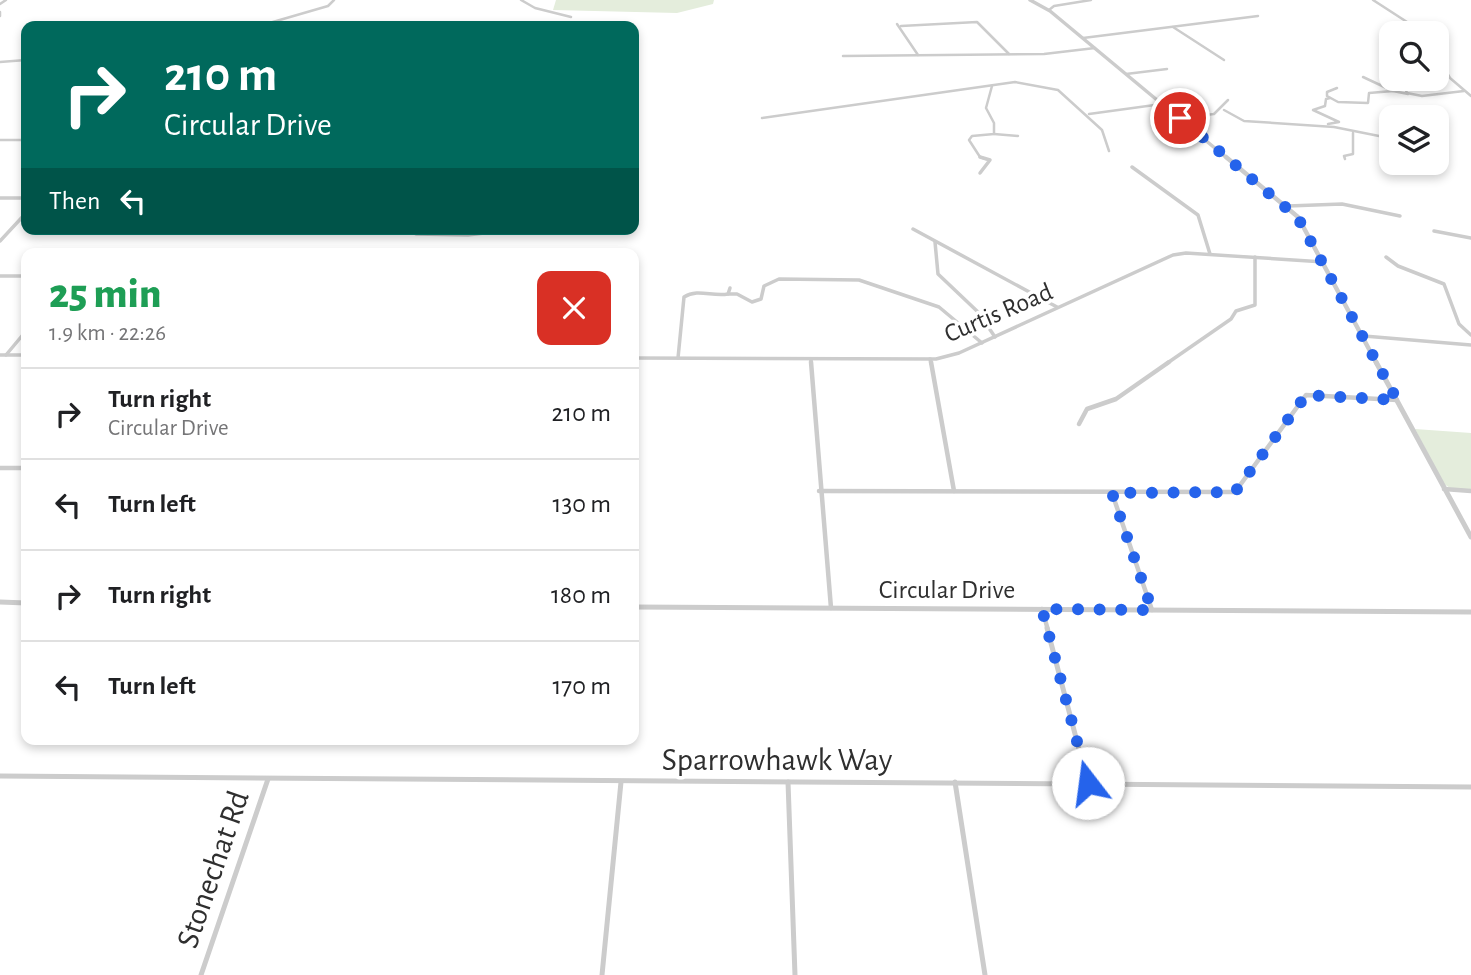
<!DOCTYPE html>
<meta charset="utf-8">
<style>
:root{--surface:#fff;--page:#f2f2f2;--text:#202124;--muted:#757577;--line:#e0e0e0}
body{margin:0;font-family:"Alegreya Sans",sans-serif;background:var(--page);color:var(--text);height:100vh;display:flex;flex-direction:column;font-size:26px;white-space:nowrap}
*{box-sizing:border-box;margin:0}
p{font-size:23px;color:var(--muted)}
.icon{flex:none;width:38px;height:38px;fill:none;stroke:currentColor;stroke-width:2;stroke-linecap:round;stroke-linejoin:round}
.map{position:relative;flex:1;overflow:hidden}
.side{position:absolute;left:21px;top:248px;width:618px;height:497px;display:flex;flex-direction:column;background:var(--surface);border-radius:14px;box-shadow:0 4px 10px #0003}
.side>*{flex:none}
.guide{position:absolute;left:21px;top:21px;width:618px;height:214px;border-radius:14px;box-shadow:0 4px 10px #0003;background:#00695c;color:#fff;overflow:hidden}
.buttons{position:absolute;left:1379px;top:21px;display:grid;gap:14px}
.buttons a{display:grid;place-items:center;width:70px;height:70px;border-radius:14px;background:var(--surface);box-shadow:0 4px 10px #0003;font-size:35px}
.pin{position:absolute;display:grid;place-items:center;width:60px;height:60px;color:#fff;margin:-30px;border:4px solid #fff;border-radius:50%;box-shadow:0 2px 7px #0007}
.me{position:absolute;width:77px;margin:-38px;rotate:345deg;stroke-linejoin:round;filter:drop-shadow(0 0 5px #0008)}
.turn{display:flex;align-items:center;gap:24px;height:147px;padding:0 28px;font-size:32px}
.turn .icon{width:91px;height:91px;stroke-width:2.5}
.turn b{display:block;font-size:49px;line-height:60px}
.then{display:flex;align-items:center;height:66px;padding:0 28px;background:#0003;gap:14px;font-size:26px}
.round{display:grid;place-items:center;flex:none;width:74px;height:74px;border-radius:14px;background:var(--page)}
.summary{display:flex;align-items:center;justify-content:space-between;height:119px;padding:0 28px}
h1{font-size:42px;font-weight:800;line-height:52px;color:#1e9e55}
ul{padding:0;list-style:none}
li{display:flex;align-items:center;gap:21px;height:91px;padding:0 28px;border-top:2px solid var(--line)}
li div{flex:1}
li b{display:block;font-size:26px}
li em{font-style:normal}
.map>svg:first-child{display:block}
.green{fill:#e4eddc}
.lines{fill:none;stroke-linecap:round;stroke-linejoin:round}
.minor-far3{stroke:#ccc;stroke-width:2.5}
.minor-far2{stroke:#ccc;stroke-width:3.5}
.minor-far1{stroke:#ccc;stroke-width:4.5}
.minor{stroke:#ccc;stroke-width:5}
.tertiary-far2{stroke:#ccc;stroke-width:3.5}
.tertiary-far1{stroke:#ccc;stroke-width:4.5}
.tertiary{stroke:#ccc;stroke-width:5}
.route{stroke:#2563eb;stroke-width:12;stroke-dasharray:0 21.6}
.labels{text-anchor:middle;stroke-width:7;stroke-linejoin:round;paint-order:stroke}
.street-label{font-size:26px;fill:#2f2f2f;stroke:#fff}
.near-street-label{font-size:32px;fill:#2f2f2f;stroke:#fff}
</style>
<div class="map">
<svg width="1471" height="975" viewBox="0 0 1471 975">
<rect width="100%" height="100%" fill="#fff"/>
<g class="green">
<path d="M556,0H714L713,4L677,13L553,10Z"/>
<path d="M1415,429L1471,433V490L1450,488L1444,484Z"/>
</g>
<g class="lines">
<g class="minor-far3">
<path d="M521,0L535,8L571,17"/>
<path d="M1373,0L1424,33"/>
<path d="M0,4L6,0"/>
<path d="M1049,10L1054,6L1091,0"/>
<path d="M0,12V16"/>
<path d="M897,24L918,55"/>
<path d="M259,26L328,6L334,0"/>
<path d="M901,26L977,22L1009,54"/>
<path d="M1173,27L1224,60"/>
<path d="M1083,38L1258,16"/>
<path d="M843,56L1044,54L1095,48"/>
<path d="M1437,56L1450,78L1471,96"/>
<path d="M0,62L26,60"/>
<path d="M1126,74L1167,69"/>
<path d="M1363,77L1393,91L1408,94"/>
<path d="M1401,79L1407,93L1422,96L1464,91"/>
<path d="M1337,88L1327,92V96L1338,102L1368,103L1369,93L1393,91"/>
<path d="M1224,110L1244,121L1334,127L1389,138"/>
<path d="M1089,114L1162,104"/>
<path d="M762,118L1015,82L1058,90L1102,130L1109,151"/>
<path d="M1180,118L1214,114L1228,100"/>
<path d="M1328,124L1339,122L1313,110L1325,106L1326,99L1330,98"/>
<path d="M994,134L1018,136"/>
<path d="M0,140H26"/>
<path d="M986,159L980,157L969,140L972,136L994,134V123L986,108L992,86"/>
<path d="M1345,159L1344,156L1353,154V133"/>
</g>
<g class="minor-far2">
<path d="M1132,167L1198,215L1210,254"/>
<path d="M980,173L990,160L980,157"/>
<path d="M0,198H26"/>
<path d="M1288,206L1342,204L1400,216"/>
<path d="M418,229L416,234L468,235L515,229"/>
<path d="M913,229L1057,307"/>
<path d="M1434,231L1471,238"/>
<path d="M0,241L26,213"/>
<path d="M935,242L938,274L978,312L995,337"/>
<path d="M1386,257L1398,266L1444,284L1459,324L1471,335"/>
<path d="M0,276H26"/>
<path d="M728,294H737L752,302L761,299L764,286L779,279L859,280L939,307L982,343"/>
<path d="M1364,336L1471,345"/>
<path d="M0,355H26"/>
<path d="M6,355L26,331"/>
<path d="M634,358L936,359L959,353L1173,255L1186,253L1324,262"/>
<path d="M678,358L684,297C698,288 712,297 728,294L730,288"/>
<path d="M811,359V364"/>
<path d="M930,359L931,364"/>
<path d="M1166,364L1231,319L1236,311L1255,305V257"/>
</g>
<g class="minor-far1">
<path d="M811,362L831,608"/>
<path d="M931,362L954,491"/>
<path d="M1079,424L1087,409L1116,399L1169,362"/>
<path d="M0,468H26"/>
<path d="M1444,489L1471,491"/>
<path d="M819,491L1235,492L1306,395L1397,400"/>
<path d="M1112,493L1152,610"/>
<path d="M1042,609L1048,630"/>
</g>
<g class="minor">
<path d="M1047,628L1088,783"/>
<path d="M0,776L1471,787"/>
<path d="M788,782L795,975"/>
<path d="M955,782L985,975"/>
<path d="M201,975L268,779"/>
<path d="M602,975L621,782"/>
</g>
<path class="tertiary-far2" d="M1030,0L1050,11L1228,159"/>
<path class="tertiary-far1" d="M1226,157L1298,217L1377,364"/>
<g class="tertiary">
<path d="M1376,362L1471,537"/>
<path d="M0,602L26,603"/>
<path d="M634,607L1471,612"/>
</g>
</g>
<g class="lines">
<path class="route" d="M1088,783L1042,609L1152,610L1112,493L1235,492L1306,395L1397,400L1298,218L1180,118"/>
</g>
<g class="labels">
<g class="street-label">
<text transform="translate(998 312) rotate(-23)" y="9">Curtis Road</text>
<text x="947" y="598">Circular Drive</text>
</g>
<g class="near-street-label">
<text x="777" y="770">Sparrowhawk Way</text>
<text transform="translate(212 869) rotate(-71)" y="11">Stonechat Rd</text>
</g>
</g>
</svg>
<div class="buttons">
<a><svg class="icon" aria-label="search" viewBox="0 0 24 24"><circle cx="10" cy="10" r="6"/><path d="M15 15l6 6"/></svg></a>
<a><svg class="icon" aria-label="layers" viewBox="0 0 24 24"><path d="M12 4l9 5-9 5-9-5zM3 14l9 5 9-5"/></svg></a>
</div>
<div class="pin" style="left:1180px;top:118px;background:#d93025"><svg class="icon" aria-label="arrive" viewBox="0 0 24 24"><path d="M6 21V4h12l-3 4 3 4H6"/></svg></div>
<svg class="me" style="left:1088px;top:783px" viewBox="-20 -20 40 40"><circle r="19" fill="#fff"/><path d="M0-13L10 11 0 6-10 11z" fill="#2563eb"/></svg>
<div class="guide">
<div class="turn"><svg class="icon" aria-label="right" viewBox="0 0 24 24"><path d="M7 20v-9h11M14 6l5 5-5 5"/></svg><div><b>210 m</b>Circular Drive</div></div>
<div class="then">Then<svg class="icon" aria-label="left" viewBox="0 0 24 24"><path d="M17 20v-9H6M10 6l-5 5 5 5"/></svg></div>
</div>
<section class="side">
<div class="summary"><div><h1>25 min</h1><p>1.9 km · 22:26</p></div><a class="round" style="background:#d93025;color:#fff"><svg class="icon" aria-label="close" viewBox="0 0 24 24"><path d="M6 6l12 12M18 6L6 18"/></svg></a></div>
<ul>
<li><svg class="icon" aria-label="right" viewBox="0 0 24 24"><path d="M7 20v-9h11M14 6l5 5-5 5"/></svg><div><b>Turn right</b><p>Circular Drive</p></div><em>210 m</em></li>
<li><svg class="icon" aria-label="left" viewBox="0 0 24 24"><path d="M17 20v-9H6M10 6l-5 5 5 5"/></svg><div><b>Turn left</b></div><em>130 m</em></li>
<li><svg class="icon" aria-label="right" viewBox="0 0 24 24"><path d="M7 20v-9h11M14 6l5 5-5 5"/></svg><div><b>Turn right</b></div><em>180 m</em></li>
<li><svg class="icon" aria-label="left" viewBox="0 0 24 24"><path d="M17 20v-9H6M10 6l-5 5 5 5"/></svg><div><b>Turn left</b></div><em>170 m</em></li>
</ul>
</section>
</div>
